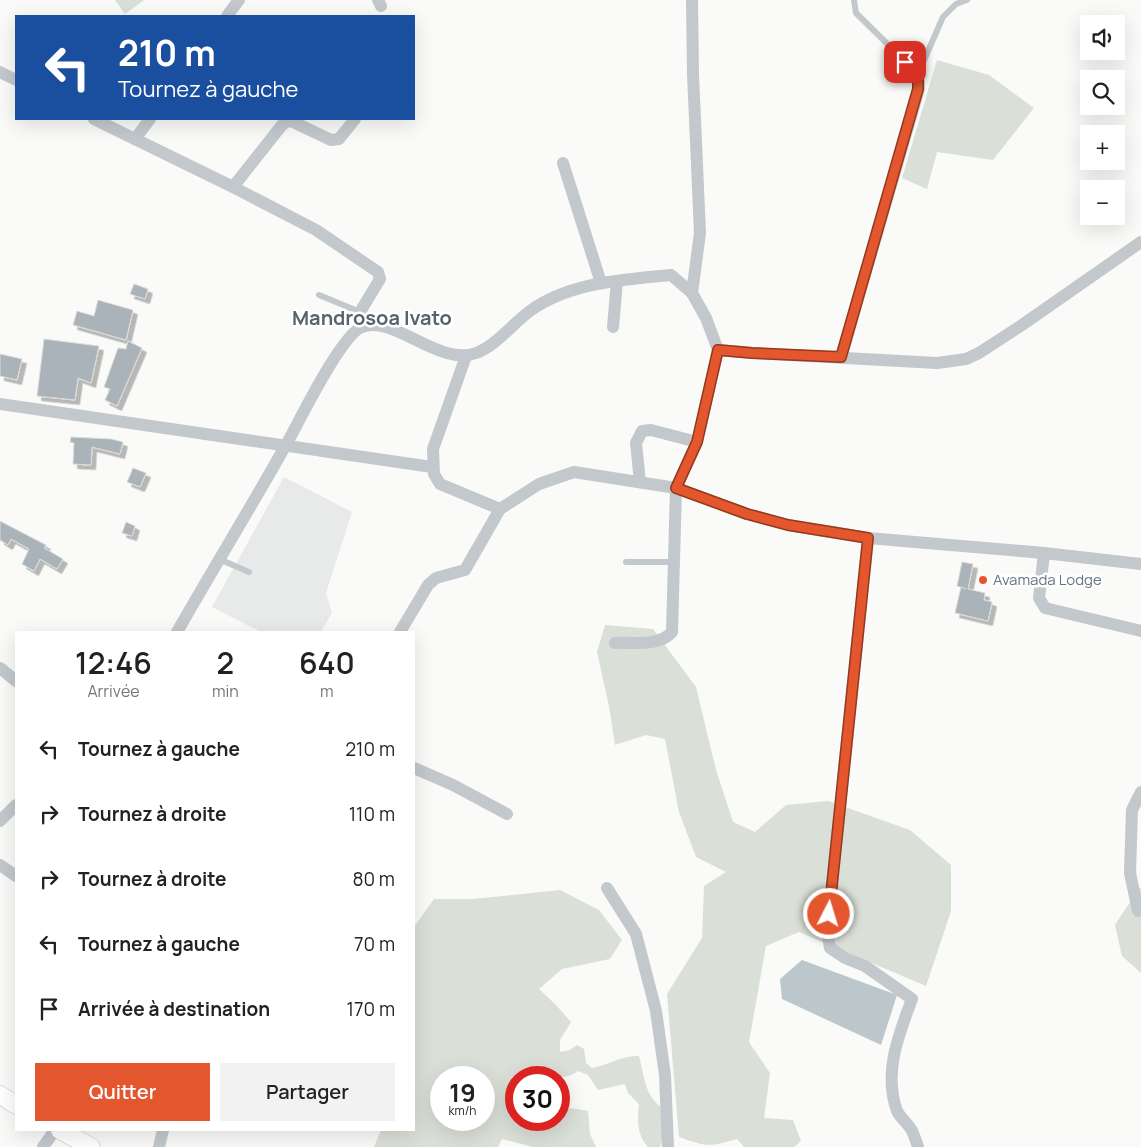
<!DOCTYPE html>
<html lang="fr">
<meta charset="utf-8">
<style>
:root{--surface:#fff;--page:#f2f2f2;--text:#222;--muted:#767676;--accent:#e4572e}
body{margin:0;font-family:Manrope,sans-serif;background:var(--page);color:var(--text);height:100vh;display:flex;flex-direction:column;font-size:19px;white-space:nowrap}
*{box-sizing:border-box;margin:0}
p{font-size:16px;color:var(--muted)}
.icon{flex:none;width:28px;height:28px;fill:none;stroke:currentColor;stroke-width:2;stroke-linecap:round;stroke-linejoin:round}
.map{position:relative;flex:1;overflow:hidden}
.panel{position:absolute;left:15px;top:631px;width:400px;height:500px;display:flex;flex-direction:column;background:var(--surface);border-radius:0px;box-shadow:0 5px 20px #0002}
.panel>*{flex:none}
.guide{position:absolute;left:15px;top:15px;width:400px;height:105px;border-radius:0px;box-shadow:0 5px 20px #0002;background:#1a4fa0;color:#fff;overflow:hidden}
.tools{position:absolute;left:1080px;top:15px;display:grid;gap:10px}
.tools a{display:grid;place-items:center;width:45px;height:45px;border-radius:0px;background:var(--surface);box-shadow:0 5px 20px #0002;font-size:25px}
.speed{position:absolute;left:430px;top:1066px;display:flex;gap:10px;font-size:25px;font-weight:700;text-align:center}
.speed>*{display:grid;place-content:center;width:65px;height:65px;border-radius:50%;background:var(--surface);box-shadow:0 5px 20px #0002;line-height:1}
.speed small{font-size:12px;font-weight:400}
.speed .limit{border:8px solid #d22;background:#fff;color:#111}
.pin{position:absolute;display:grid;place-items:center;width:42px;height:42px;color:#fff;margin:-21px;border-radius:10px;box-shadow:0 2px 8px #0006}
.me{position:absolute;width:55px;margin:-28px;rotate:5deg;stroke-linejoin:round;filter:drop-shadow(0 0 4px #0008)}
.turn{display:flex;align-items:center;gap:18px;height:105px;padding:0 20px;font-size:22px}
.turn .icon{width:65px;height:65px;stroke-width:2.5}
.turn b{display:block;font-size:35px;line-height:42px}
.eta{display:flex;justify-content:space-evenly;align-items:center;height:85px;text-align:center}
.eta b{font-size:30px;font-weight:600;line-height:35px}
.primary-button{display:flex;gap:10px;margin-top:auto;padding:10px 20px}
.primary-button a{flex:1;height:58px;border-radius:0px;background:var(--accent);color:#fff;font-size:20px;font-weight:600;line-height:58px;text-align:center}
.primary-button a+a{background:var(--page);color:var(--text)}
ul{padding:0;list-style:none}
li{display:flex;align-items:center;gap:15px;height:65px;padding:0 20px}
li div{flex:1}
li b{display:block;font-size:19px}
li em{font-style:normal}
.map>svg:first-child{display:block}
.built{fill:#e8e9e9}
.green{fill:#dadfd7;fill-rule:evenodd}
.water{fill:#bbc7cb}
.building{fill:#aab3b9;stroke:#dcdcda;filter:url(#shadow)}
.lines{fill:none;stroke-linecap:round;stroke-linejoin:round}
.secondary-casing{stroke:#b3babf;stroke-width:19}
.lane{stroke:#c3c8cc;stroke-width:6}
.street{stroke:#c3c8cc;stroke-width:12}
.secondary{stroke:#fff;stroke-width:18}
.route-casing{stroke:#94391e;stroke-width:12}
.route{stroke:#e4572e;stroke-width:9}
.poi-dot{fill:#e4572e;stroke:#fff;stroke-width:2}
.labels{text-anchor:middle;stroke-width:5;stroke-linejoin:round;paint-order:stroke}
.poi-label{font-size:15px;fill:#657683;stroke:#fff;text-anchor:start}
.district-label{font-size:20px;font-weight:bold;fill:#57646e;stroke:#fff}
</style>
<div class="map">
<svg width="1141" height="1147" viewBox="0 0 1141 1147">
<defs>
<filter id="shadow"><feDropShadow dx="4.5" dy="4.5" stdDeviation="0" flood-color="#0004"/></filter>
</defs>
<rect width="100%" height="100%" fill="#fafaf8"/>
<path class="built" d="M284,477L352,512L326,593L332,613L321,632H261L212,607Z"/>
<g class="green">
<path d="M115,0H144L125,14Z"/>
<path d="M937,60L989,75L1034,108L993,160L937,152L927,189L902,178Z"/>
<path d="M605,625L653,629L696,687L716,770L733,822L755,832L786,805L828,801L910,830L951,865V911L926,986L799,932L766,946L749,1042L770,1073L764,1118L793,1120L801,1141L794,1147H744L737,1139C709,1147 707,1147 679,1137L667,994L702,938L704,886L726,872L696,857L679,812L665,739L646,735L615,745L609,706L597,652Z"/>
<path d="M1141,887V973L1122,956L1115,925L1124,911Z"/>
<path d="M560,890L599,910L622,940L610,959L562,969L539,989L557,1006L571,1022L560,1040V1052L570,1050L577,1045L584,1049L586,1063L592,1068C608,1065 623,1055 639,1056C644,1075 645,1098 663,1108L664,1136L660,1147H648C637,1135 637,1120 639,1104L628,1093L625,1084L598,1090L588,1075L578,1071C564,1082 535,1078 516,1078V1120H559V1112L571,1108L588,1111L590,1134L596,1147H533L502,1139L498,1147H374L381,1130H414V927L434,899H473ZM441,1078H484V1120H441Z"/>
</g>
<path class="water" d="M802,960L897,995L881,1045L782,999L780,979Z"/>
<g class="building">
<path d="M134,284L148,289L145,299L130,294Z"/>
<path d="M98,300L133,310L126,340L73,325L77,311L94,316Z"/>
<path d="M44,339L99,346L91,383L78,378L75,400L37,396Z"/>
<path d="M128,341L142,348L117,406L105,400L110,389L104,387L118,348L126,349Z"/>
<path d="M0,354L22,359L17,380L0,376Z"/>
<path d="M71,437L111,439L123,442L120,454L92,447L91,465L73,464L74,443L70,442Z"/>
<path d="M133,468L146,473L140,487L127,482Z"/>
<path d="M0,521L46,545L44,548L63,559L57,569L40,559L34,571L22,564L29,549L11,539L8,545L0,540Z"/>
<path d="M126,522L135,526L132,536L122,533Z"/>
<path d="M962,562L973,564L968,589L985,593L984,600L992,602L988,621L955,613L961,587L966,589L957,586Z"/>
</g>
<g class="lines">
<defs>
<g id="secondary">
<path d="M0,1095L16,1105"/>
<path d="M60,1130L91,1147"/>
</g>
</defs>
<use href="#secondary" class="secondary-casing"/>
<g class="lane">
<path d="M854,0L856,13L918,74L943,17L956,4L967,0"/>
<path d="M319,295L360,312"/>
<path d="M219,559L249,572"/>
<path d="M626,562H674"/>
</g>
<g class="street">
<path d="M378,0L381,6"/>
<path d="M227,16L239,0"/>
<path d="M0,72L16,80"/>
<path d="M94,119L233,187L316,230L378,272L380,279L360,312L362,327"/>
<path d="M135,139L150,119"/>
<path d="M563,163L601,283"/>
<path d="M233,187L282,125L289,120L331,140L339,139L355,119"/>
<path d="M692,293L700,233L693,74L692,0"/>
<path d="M613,327L617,281"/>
<path d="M466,356L433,449L434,474L440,484L500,509"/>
<path d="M841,357L919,89L918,74"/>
<path d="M0,404L432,467"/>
<path d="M640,482L636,443L642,431L651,430L697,442"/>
<path d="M868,538L1044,553L1141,564"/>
<path d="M1044,553L1039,598L1045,608L1141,631"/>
<path d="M177,632C213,569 251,507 287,443C300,420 341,335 362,327C393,314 439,367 476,353C497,345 512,324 530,311C570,282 623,280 671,275L692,293L706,318L718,350L752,353L937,363L966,359L979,353L1022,325L1141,242"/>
<path d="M400,632L428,585L436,578L465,570L500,509L539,484L574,472L676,488L697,442L718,350"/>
<path d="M615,643C633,642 659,647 672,632L676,488L747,514L788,525L868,538L827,932L830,948L845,958L865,966L912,999C899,1034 883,1072 897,1111C900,1117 907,1123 911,1129C914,1134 916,1141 918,1147"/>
<path d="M0,668L16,681"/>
<path d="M414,768L453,785L507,814"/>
<path d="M0,821L16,805"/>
<path d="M0,865L16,876"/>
<path d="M607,888L636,934L656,1011L665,1075L668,1147"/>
<path d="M1138,911L1130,873L1132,810L1141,792"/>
<path d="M43,1147L55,1130"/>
<path d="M159,1147L163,1130"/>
</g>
<use href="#secondary" class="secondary"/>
</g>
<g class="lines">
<defs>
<path id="route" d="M829,914L868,538L788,525L747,514L676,488L697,442L718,350L752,353L841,357L918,89V74L905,62"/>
</defs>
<use href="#route" class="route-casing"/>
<use href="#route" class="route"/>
</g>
<circle class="poi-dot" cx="983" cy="580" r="5"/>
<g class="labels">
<g class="poi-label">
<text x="993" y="585">Avamada Lodge</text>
</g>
<g class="district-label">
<text x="372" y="325">Mandrosoa Ivato</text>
</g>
</g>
</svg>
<div class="tools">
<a><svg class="icon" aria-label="sound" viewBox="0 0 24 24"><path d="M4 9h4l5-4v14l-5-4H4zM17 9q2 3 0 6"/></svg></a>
<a><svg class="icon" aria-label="search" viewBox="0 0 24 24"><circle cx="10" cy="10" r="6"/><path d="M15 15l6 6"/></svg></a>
<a>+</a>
<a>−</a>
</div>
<div class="speed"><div>19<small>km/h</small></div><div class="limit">30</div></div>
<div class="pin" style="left:905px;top:62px;background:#d93025"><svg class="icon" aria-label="arrive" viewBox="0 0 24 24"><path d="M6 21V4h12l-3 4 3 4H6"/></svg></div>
<svg class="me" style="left:829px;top:914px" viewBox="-20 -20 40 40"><circle r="17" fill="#e4572e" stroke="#fff" stroke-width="3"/><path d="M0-11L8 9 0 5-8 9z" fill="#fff"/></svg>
<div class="guide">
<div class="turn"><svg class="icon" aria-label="left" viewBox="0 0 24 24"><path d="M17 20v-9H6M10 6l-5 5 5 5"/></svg><div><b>210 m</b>Tournez à gauche</div></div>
</div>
<section class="panel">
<div class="eta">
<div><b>12:46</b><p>Arrivée</p></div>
<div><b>2</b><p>min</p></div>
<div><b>640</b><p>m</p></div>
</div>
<ul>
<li><svg class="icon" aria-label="left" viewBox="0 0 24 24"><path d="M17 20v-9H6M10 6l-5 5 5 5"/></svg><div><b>Tournez à gauche</b></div><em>210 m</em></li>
<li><svg class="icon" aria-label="right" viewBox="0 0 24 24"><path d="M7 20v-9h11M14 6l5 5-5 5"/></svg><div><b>Tournez à droite</b></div><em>110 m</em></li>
<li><svg class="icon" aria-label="right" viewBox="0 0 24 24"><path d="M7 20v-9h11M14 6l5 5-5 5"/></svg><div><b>Tournez à droite</b></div><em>80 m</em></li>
<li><svg class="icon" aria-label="left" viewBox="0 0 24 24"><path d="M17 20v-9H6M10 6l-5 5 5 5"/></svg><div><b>Tournez à gauche</b></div><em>70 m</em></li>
<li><svg class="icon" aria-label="arrive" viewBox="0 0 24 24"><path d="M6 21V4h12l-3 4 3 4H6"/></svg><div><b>Arrivée à destination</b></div><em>170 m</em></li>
</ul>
<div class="primary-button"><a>Quitter</a><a>Partager</a></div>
</section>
</div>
